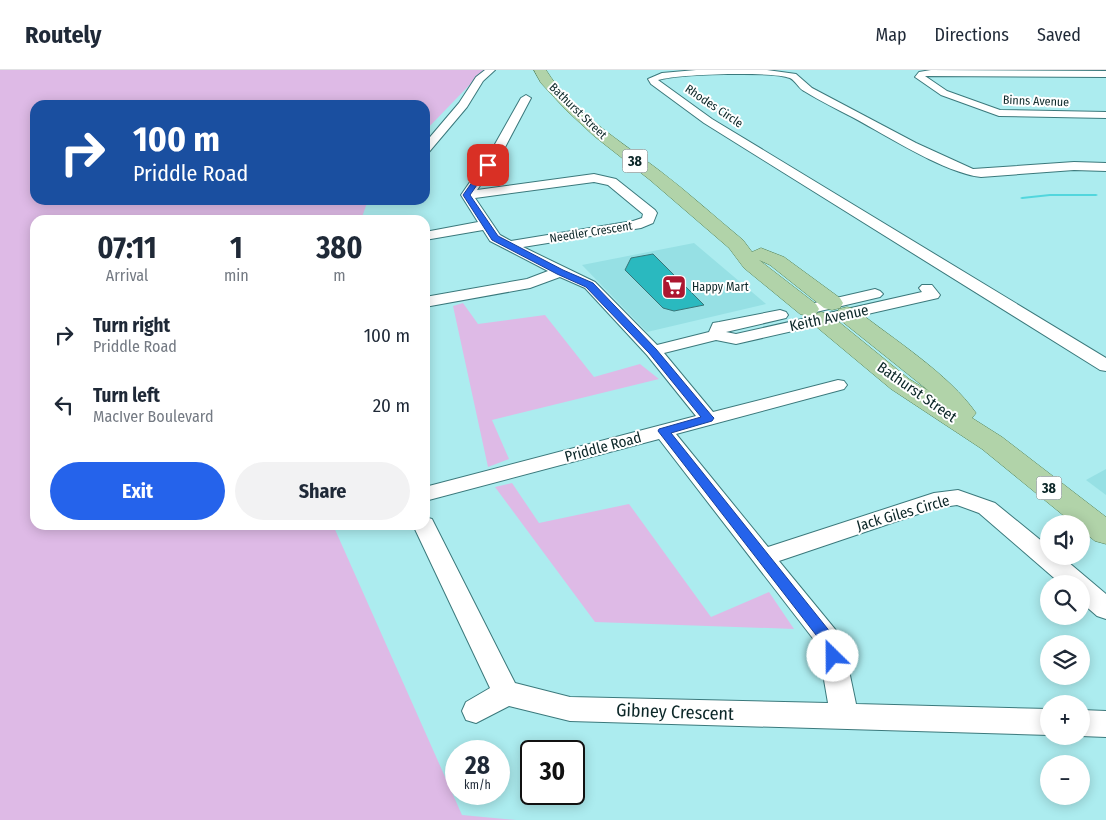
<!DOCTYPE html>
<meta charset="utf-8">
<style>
:root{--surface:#fff;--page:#f2f2f3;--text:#1f2937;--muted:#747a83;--line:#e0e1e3;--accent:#2563eb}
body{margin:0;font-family:"Fira Sans Condensed",sans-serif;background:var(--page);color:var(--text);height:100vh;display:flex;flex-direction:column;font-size:19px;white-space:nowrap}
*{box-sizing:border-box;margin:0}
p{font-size:16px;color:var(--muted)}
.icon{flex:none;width:28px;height:28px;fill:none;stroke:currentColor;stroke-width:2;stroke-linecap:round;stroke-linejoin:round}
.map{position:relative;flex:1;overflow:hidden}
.panel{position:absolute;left:30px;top:145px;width:400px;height:315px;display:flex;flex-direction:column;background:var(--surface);border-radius:15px;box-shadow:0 2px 12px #0003}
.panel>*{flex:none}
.banner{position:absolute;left:30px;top:30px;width:400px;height:105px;border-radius:15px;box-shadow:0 2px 12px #0003;background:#1a4fa0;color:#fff;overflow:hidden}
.fabs{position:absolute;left:1040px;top:445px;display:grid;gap:10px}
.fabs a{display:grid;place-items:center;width:50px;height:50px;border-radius:50%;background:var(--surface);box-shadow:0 2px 12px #0003;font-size:25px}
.speed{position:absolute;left:445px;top:670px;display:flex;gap:10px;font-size:25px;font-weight:700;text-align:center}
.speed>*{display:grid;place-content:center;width:65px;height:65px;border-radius:50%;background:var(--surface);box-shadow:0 2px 12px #0003;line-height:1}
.speed small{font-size:12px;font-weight:400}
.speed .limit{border:2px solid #111;border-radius:8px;background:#fff;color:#111}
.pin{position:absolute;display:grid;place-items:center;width:42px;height:42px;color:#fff;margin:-21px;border-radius:10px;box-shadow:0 2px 8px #0006}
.me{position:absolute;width:55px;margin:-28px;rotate:337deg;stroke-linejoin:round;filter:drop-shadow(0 0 4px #0008)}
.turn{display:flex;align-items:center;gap:18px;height:105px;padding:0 20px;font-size:22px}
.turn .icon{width:65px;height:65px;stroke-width:2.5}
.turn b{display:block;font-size:35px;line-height:42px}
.eta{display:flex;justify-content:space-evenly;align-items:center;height:85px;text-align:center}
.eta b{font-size:30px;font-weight:700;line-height:35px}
.cta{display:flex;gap:10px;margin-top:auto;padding:10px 20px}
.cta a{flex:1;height:58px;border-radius:30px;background:var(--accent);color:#fff;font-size:20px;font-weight:700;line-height:58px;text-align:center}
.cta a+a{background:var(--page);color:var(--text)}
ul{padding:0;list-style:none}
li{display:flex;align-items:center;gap:15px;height:70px;padding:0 20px}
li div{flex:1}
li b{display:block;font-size:19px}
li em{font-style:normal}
header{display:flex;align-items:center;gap:30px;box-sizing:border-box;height:70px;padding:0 25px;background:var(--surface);border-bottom:1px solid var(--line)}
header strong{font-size:24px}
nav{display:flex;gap:28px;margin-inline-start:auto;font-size:18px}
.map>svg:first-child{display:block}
.built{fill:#96e0e4}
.green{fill:#debae6}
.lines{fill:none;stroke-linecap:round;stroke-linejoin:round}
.stream{fill:#52d6dd;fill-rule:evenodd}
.building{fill:#2ab9bf;stroke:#377578}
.street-casing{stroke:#3b797c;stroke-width:2}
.primary-casing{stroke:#558357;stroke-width:1}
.street{fill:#fff;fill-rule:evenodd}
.primary{fill:#b1d3a9;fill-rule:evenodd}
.route{fill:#2563eb;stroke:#184099}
.labels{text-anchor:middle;stroke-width:4;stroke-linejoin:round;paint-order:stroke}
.far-street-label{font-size:12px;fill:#0c2728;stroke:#fff}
.far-poi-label{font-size:12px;fill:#0c2728;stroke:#fff;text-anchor:start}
.shield{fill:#fff;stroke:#556868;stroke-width:1}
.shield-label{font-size:14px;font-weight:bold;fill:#0c2728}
.street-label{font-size:15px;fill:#0c2728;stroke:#fff}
.near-street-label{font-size:18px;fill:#0c2728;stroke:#fff}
</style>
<header>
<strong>Routely</strong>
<nav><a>Map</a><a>Directions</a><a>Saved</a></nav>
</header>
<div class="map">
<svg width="1106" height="750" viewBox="0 0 1106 750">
<rect width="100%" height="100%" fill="#acecef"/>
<g class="built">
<path d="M694,173L766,234L647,262L582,195Z"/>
<path d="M1106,399V425L1086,410Z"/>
</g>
<g class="green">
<path d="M0,0H484L425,61V35H35V130H368L361,150H35V455H333L462,745L516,750H0Z"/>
<path d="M463,233L478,254L545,245L594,307L640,294L659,309L492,350L509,389L488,397L453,236Z"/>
<path d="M512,413L539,453L629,434L711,547L769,522L794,559L595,552L495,417Z"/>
</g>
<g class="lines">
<path class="stream" d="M1050,124H1096L1098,125L1096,126H1050L1022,129L1020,128L1022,127Z"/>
</g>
<path class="building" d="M653,184L704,235L674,241L663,238L625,200L631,188Z"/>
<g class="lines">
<defs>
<g id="street">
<path d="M485,0H495L483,11L467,37L429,82L425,83V73L459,33L476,7Z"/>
<path d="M696,0H767L796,4L812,18L916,73L973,99L1074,92L1106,93V101L1074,100L981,107C945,103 887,66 854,48C837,39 820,31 804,21C798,18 796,11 790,8C772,1 678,4 658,10L712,49L1106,288V301L1100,300L704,53L651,14L648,9L662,3Z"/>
<path d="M931,0L1106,1V7L925,6L947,21L1000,40L1106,42V48L999,46L941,25L915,7L919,2Z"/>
<path d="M526,25L531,28L502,83L477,120L594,104L616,109L655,140L657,143L653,153L641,158L523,177L595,212L657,275L709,262L713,253L719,252L780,240L786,242L788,245L786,248L726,262L736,264L922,222L919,218L922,215H932L940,225L938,228L736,274L716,270L664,283L713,342L838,310L844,311L847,315L844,319L676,364L768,477L934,423L958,420L995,433L1049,477V486H1061L1106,524V549L1097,546L1081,532V514H1061L979,443L957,435L936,438L779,491L839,564L843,572L856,634L1049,639V665L570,651L509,636L476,653L466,650L462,641L466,632L490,618L413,455H425V447L432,449L435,455L515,613L570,627L828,633L818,575L659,369L425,431V417L696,346L647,285L585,218L560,207L530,218L425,237V227L527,209L548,201L490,171L483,160L425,170V162L478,152L461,125L490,83L521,28ZM594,112L608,115L643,144L642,148L633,151L511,171L500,165L475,128Z"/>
<path d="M875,219L880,221L883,224L880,227L816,242L810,240L808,237L810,234Z"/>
<path d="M1081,640L1106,641V667L1081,666Z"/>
</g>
<path id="primary" d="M534,0H546C572,42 622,72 660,101C689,123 715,147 743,170L752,182L761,178L784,187L840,228L843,233L840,238L832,240L824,238L770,195L759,190L816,234L819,239L816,244L821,242L829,244L909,309L929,321L839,249L836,244L839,239L847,237L855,239C893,269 949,304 976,343L972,348L1002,367L1106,447V474L1095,471L1081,460V454H1074L982,379L891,319L813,254L810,249L813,244L808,246L800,244L744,198L729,178L650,110L594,66L566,40L541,13Z"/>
</defs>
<use href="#street" class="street-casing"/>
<use href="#primary" class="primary-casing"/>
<use href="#street" class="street"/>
<use href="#primary" class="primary"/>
</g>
<path class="route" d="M485,94L491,95L470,125L498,166L563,200L593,213L656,279L712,346L714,348L712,351L671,363L835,568L840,586L838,590L833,592L828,590L823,574L658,361L659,359L701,347L649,283L586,217L557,204L492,170L463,125Z"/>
<defs>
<symbol id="supermarket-square" viewBox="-11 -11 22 22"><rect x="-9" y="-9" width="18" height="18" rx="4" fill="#ac1730" stroke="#fff"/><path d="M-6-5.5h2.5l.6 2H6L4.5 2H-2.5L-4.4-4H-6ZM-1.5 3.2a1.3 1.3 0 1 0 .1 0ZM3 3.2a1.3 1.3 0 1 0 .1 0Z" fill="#fff"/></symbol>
</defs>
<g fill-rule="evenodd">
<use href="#supermarket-square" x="660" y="203" width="28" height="28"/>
</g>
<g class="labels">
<g class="far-street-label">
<text transform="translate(1036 31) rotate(2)" y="4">Binns Avenue</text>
<text transform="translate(714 36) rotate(34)" y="4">Rhodes Circle</text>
<text transform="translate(578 41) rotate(44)" y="4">Bathurst Street</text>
<text transform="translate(591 162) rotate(-9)" y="4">Needler Crescent</text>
</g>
<g class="far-poi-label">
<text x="692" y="221">Happy Mart</text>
</g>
<g class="shield">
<rect x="622.5" y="79.5" width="25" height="23" rx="4"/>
<rect x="1036.5" y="406.5" width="25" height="23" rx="4"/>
</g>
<g class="shield-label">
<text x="635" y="96">38</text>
<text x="1049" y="423">38</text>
</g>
<g class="street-label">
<text transform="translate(829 248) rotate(-12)" y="5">Keith Avenue</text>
<text transform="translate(917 322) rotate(35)" y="5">Bathurst Street</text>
<text transform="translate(603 377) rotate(-15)" y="5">Priddle Road</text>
<text transform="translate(903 443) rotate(-16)" y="5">Jack Giles Circle</text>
</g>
<g class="near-street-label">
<text transform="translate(675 642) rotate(2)" y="6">Gibney Crescent</text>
</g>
</g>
</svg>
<div class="fabs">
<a><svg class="icon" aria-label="sound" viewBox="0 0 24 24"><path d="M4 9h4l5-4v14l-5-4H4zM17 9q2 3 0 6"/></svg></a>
<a><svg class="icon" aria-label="search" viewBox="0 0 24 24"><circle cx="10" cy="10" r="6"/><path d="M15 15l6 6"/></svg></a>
<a><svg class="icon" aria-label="layers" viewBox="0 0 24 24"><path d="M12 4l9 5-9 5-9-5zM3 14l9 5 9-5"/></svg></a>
<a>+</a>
<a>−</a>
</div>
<div class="speed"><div>28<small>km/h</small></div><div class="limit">30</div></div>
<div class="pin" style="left:488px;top:95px;background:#d93025"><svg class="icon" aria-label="arrive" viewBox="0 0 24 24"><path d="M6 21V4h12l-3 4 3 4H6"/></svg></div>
<svg class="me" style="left:833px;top:586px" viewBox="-20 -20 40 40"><circle r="19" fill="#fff"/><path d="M0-13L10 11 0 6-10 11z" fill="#2563eb"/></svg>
<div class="banner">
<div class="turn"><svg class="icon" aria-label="right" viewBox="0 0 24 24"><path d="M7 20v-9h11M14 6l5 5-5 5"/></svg><div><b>100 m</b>Priddle Road</div></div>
</div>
<section class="panel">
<div class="eta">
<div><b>07:11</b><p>Arrival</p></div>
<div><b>1</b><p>min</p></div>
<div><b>380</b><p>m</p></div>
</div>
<ul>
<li><svg class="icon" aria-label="right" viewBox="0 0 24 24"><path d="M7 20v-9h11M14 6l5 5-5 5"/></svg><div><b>Turn right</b><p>Priddle Road</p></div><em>100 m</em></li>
<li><svg class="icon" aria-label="left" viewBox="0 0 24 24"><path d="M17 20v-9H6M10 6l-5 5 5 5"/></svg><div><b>Turn left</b><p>MacIver Boulevard</p></div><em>20 m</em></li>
</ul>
<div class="cta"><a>Exit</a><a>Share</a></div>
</section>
</div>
